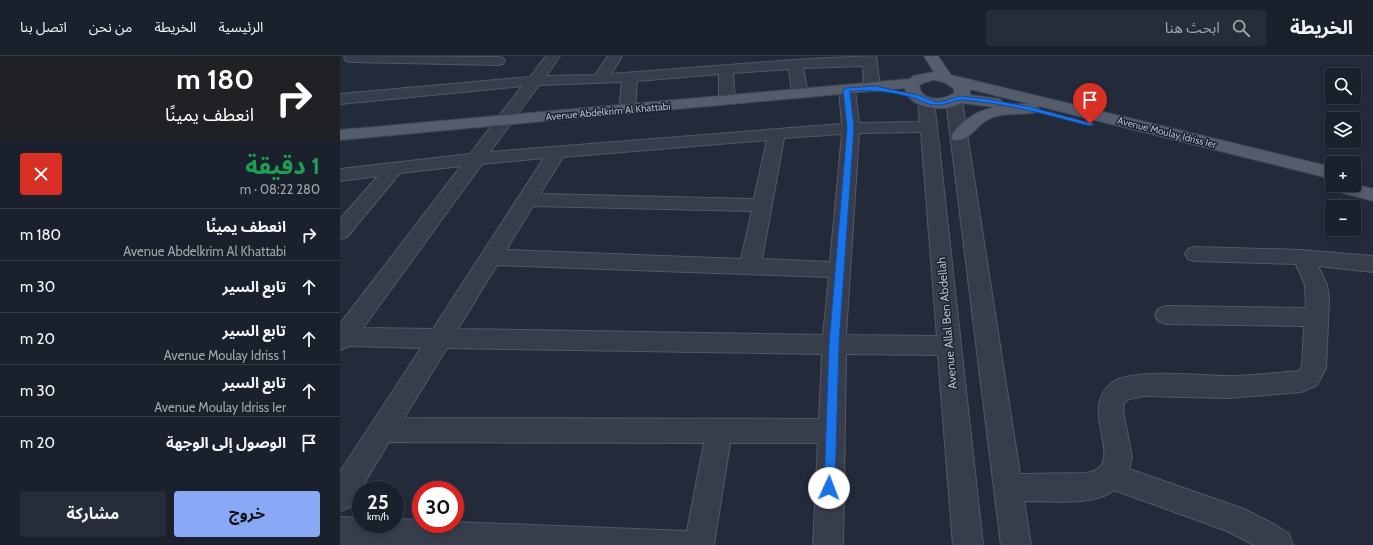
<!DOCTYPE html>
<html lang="ar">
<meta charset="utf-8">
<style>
:root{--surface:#1a202c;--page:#272d38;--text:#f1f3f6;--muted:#9fa3a9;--line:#383e48;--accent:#89a8f5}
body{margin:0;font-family:Cabin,"Noto Sans Arabic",sans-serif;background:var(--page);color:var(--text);direction:rtl;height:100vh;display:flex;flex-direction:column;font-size:15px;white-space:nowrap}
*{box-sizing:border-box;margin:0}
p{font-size:13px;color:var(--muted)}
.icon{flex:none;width:22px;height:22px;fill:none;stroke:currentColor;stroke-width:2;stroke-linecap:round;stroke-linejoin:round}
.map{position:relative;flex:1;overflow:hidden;direction:ltr}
.side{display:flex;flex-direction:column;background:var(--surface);width:340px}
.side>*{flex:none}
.hud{background:#202124;color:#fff;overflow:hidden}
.buttons{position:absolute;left:985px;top:12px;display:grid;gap:8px}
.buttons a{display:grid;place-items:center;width:36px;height:36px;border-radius:4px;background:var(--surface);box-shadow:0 2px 6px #0003,0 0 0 1px var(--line);font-size:20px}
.speed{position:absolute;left:12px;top:425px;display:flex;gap:8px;font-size:20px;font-weight:700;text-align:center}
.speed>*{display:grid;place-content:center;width:52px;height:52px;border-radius:50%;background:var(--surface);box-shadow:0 2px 6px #0003,0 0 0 1px var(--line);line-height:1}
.speed small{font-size:10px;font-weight:400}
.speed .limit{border:6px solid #d22;background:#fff;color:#111}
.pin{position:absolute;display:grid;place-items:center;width:34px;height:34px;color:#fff;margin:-41px -17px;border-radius:50% 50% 50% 0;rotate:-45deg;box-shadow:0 0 4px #0007}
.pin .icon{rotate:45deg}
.me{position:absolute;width:44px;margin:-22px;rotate:2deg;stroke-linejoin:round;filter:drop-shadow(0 0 3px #0008)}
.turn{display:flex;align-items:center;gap:14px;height:84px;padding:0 20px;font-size:18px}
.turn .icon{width:52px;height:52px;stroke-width:2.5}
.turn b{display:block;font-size:28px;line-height:34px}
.round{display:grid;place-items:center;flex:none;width:42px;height:42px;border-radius:4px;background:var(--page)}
.overview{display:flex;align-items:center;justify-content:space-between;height:68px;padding:0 20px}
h1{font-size:24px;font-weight:700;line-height:30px;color:#1e9e55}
.button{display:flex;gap:8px;margin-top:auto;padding:8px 20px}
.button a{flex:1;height:46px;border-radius:4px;background:var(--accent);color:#111;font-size:16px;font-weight:700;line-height:46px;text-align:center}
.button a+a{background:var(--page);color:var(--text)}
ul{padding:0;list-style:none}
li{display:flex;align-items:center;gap:12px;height:52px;padding:0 20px;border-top:1px solid var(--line)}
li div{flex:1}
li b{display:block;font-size:15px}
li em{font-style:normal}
header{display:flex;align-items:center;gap:24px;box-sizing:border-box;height:56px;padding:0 20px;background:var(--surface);border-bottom:1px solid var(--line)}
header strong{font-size:19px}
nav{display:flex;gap:22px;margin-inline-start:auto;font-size:14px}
.search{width:280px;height:36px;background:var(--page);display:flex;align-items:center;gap:10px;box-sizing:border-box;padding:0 14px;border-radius:4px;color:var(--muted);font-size:15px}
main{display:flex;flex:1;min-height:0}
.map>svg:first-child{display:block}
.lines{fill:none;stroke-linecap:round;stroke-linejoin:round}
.minor-casing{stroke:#525866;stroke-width:2}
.major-casing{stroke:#404654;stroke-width:2}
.minor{fill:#373d4b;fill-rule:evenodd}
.major{fill:#555c6b;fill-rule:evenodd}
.route{fill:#1a73e8;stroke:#114b97}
.labels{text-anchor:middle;stroke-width:3;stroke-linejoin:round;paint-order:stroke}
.far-street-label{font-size:10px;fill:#b2b8c7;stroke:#1c2230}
.street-label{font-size:12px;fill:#b2b8c7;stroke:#1c2230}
</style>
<header>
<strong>الخريطة</strong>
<div class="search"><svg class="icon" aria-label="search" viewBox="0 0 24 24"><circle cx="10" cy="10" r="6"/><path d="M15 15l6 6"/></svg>ابحث هنا</div>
<nav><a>الرئيسية</a><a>الخريطة</a><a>من نحن</a><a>اتصل بنا</a></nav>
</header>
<main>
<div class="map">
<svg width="1033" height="489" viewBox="0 0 1033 489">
<rect width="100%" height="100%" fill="#232b3b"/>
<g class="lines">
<defs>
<g id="minor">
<path d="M5,0L158,1L163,2L165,5L163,8L158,9L11,6L6,5L4,2Z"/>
<path d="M206,0H220L206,20L255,19L268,0H282L271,18L468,3L536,0L540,32L537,35H527L524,32L523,10L463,12L468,38L465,41H455L452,38L449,13L393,17L395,45L393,48H381L379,45V18L297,25L295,53L293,56H281L279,53L282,26L199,29L150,96L502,68L499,34L502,31H512L515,34L519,67L580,66L578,46L580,43H592L594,46L597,71L643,489H613L598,299L506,298L503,489H473L478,387H390L374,489H0V461L21,462V468H55V463L81,464V468H115V466L347,475L364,387L49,386L10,451L0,455V416L81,292L9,290L0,294V268L121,110L60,117L7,181L0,183V163L38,120L0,125V113L130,98L182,30L0,48V38L190,21ZM581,76L597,280L506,279L519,77ZM502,78L490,206L422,203L444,82ZM427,84L414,143L200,138L223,101ZM204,102L93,273L23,272L142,108ZM193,150L412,155L401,203L166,194ZM157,209L489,221L483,279L118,273ZM107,292L482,298L479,363L64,362Z"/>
<path d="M614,40L620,42L622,45L680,418L745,417C792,411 734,353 773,326C794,312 860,320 887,320C911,320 935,317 959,315L962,310L964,270L826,268L818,265L815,259L818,253L826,250L966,252L965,229L956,208L855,205L848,203L845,198L848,193L855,191L962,194L1033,200V216L978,210L987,229L989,243L986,312L977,329L961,336L888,342L804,340L789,343L784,347L783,355L792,401L789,413L904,453L934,468L949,478L953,489H914L887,475L774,434C757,450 707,445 684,445L691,489H661L606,45L608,42Z"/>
</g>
<g id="major">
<path d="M584,0H598L611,19L619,21L992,111V123L630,33V39L660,43L662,46L660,49L654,51L621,47C607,57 567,53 565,32L0,84V74L570,23L573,20L594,16ZM593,24C602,25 608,27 614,33V37C604,44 582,47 579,30L583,27Z"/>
<path d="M691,48L697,50L699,53L697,56C680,60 662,55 647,64C635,71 628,87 613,84L611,80C630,52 659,48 691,48Z"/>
<path d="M992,124V129L1014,128L1033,133V145L988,133L985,129L988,125Z"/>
</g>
</defs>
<use href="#minor" class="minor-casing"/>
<use href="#major" class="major-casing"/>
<use href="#minor" class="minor"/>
<use href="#major" class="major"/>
</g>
<path class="route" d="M535,30L578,39L596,46L605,45L619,40L648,43L691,51L754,68L750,70C708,59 666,47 622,44C613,44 605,50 596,49C587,49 581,44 573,42C550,35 533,34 510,35L514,72L499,288L495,432L494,436L489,438L485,436L484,432L489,288L507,72L503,34L506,32Z"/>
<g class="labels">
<g class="far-street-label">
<text transform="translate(268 55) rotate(-5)" y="4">Avenue Abdelkrim Al Khattabi</text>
<text transform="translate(827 76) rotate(14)" y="4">Avenue Moulay Idriss Ier</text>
</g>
<g class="street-label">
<text transform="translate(607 267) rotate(-95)" y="4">Avenue Allal Ben Abdellah</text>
</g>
</g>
</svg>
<div class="buttons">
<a><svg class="icon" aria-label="search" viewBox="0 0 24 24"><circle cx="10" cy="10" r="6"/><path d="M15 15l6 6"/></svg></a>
<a><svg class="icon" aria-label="layers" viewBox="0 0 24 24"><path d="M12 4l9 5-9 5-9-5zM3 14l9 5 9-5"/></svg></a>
<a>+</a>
<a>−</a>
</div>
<div class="speed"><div>25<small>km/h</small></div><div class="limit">30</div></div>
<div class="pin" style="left:750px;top:68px;background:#d93025"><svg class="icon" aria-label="arrive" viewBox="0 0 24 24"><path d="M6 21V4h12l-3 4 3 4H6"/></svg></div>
<svg class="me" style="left:489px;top:432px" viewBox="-20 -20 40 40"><circle r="19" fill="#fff"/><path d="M0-13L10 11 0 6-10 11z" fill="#1a73e8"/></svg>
</div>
<section class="side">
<div class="hud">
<div class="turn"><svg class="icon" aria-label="right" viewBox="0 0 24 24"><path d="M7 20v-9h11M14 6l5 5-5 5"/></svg><div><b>180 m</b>انعطف يمينًا</div></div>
</div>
<div class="overview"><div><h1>1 دقيقة</h1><p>280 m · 08:22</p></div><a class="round" style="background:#d93025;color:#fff"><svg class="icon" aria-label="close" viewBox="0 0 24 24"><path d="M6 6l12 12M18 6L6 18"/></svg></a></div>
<ul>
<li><svg class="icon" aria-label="right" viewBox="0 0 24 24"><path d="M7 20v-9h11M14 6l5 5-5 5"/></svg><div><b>انعطف يمينًا</b><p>Avenue Abdelkrim Al Khattabi</p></div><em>180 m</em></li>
<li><svg class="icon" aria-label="ahead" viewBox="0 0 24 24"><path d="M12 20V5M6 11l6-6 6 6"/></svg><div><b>تابع السير</b></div><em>30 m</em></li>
<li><svg class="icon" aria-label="ahead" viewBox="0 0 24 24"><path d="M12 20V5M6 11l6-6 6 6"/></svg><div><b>تابع السير</b><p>Avenue Moulay Idriss 1</p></div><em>20 m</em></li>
<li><svg class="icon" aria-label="ahead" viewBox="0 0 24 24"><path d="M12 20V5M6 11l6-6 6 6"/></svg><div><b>تابع السير</b><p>Avenue Moulay Idriss Ier</p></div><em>30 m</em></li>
<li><svg class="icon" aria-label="arrive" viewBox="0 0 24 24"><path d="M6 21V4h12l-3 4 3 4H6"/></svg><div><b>الوصول إلى الوجهة</b></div><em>20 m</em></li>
</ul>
<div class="button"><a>خروج</a><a>مشاركة</a></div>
</section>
</main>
